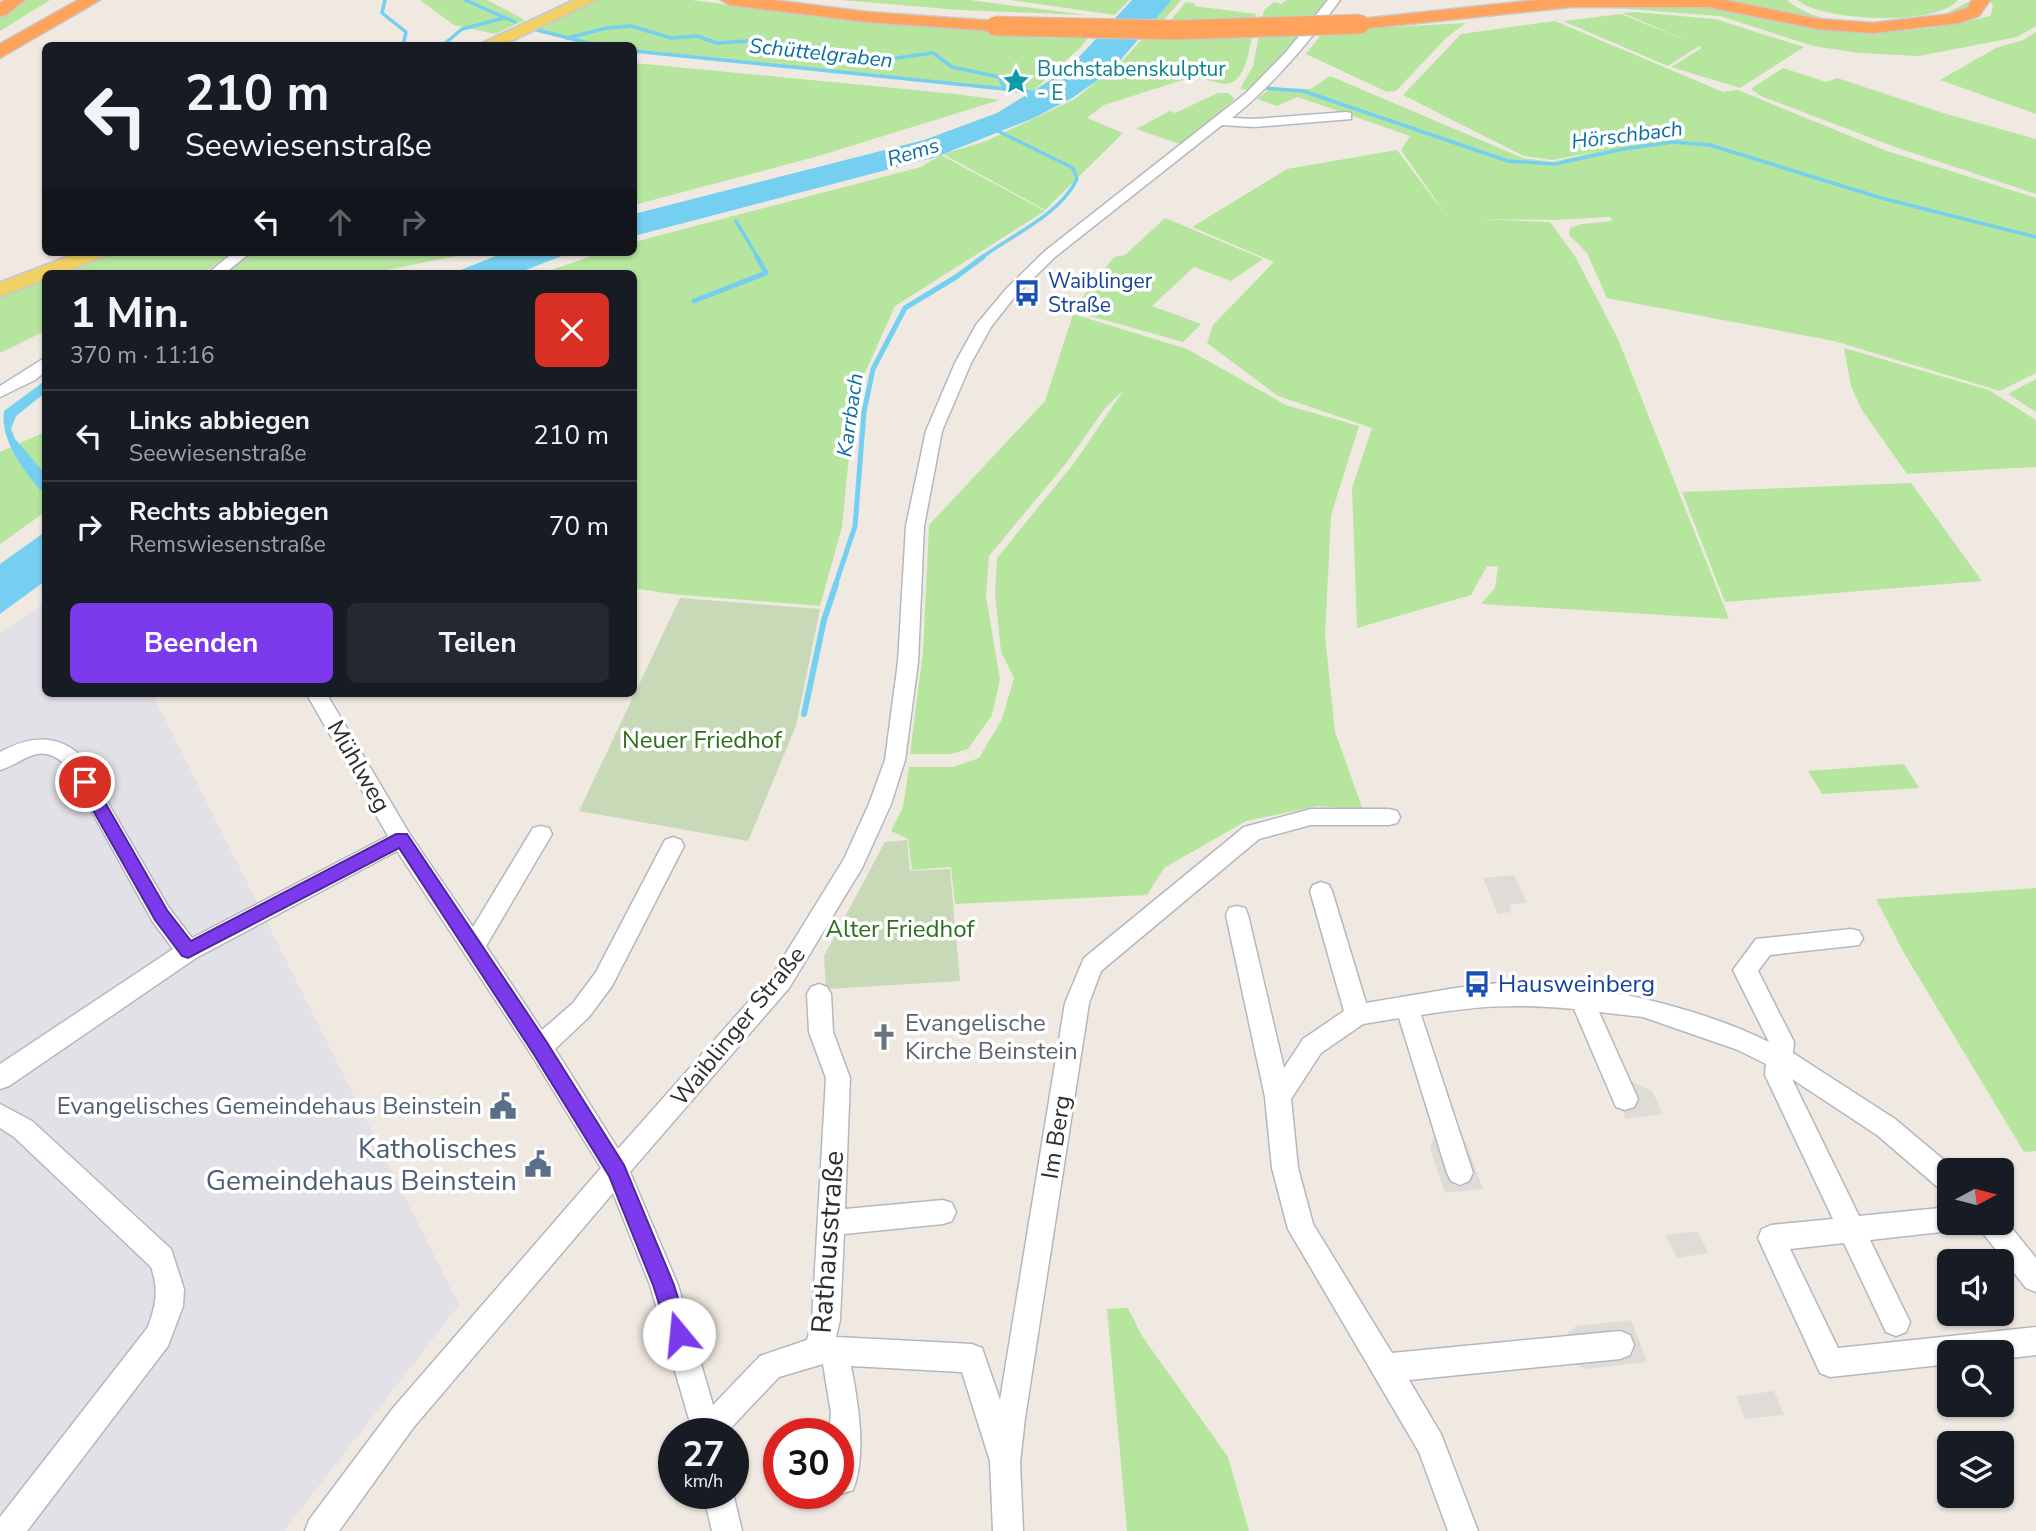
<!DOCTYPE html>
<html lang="de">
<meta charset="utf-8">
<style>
:root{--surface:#171b24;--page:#242831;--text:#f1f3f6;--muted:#9ea1a6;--line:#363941;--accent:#7c3aed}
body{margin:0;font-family:"Nunito Sans",sans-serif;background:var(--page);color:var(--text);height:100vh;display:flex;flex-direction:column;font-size:26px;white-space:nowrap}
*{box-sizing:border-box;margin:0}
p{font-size:23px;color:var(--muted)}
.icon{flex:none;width:38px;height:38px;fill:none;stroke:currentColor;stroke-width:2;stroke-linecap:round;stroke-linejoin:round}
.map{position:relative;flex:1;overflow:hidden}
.sheet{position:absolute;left:42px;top:270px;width:595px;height:427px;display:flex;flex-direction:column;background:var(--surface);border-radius:10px;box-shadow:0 2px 5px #0004}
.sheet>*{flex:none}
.banner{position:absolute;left:42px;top:42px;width:595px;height:214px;border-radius:10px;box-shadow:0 2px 5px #0004;background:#171b24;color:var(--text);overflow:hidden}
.needle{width:46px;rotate:83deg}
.fabs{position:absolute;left:1937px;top:1158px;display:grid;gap:14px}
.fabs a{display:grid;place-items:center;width:77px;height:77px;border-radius:10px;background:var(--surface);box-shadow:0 2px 5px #0004;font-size:35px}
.speed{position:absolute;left:658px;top:1418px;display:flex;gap:14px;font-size:35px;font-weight:700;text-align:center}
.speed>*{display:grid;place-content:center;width:91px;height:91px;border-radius:50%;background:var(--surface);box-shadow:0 2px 5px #0004;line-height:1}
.speed small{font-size:18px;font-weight:400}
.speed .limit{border:10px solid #d22;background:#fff;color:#111}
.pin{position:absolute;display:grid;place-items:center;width:60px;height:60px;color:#fff;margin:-30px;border:4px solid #fff;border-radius:50%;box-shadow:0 2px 7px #0007}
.me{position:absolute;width:77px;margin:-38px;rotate:343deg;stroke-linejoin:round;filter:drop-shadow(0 0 5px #0008)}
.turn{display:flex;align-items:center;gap:24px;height:147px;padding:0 28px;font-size:32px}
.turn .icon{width:91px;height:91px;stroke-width:2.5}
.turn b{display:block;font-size:49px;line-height:60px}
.lanes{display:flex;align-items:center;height:66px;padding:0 28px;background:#0003;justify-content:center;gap:35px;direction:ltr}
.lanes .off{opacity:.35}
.round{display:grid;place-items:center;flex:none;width:74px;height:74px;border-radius:10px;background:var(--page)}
.overview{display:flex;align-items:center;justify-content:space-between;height:119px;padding:0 28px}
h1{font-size:42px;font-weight:700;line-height:52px}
.action{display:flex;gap:14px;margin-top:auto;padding:14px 28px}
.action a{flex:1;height:80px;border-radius:10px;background:var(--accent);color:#fff;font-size:28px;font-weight:700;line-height:80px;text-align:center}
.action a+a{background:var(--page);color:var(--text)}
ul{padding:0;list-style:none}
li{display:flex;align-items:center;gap:21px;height:91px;padding:0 28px;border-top:2px solid var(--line)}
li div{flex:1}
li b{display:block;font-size:26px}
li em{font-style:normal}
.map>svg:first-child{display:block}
.industrial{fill:#e3e1e8}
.green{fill:#b6e59e}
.cemetery{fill:#c8d9b8}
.plaza{fill:#dfdcd8}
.water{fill:#75cff0}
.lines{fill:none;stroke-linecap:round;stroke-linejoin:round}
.stream-far2{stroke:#75cff0;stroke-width:3.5}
.stream-far1{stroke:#75cff0;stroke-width:5}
.stream{stroke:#75cff0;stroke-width:6}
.canal{fill:#75cff0;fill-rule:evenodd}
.minor-casing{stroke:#b4b7c1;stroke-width:3}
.major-casing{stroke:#c9c9c9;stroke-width:4}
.highway-casing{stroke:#c9c9c9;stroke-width:3}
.minor{fill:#fff;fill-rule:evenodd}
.major{fill:#f2d163;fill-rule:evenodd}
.highway{fill:#ffa35c;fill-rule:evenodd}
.highway-bridge-casing{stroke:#c9c9c9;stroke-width:21;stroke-linecap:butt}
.highway-bridge{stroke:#ffa35c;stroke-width:19}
.route{fill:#7c3aed;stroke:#51269a;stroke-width:2}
.labels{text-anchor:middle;stroke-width:7;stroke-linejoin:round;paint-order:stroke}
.far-water-label{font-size:21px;font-style:italic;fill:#0d6fa3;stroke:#fff}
.far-culture-label{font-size:21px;fill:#0d838f;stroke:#fff;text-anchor:start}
.far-transit-label{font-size:21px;fill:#164399;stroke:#fff;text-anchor:start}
.park-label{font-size:24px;fill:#2c6e1b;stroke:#fff}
.street-label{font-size:24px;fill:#2e2e2e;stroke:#fff}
.transit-label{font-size:24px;fill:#164399;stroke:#fff;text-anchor:start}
.worship-label{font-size:24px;fill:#5b616d;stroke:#fff;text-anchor:start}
.service-label{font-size:24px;fill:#4e5e75;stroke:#fff;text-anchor:end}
.near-service-label{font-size:28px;fill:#4e5e75;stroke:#fff;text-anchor:end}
.near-street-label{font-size:28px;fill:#2e2e2e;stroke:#fff}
</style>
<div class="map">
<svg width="2036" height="1531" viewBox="0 0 2036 1531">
<rect width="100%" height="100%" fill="#efe9e1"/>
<path class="industrial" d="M45,602L46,693H152L459,1305L284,1531H0V634Z"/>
<g class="green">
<path d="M23,0H50L0,31V16Z"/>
<path d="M420,0H487L525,20L495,34L454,25Z"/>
<path d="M585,0H691L863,22L991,31L1090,35L1081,47L1033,91L639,50L634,49V46C598,45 564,37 530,27Z"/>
<path d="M841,0H969L1087,15L960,10Z"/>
<path d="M1011,0H1129L1115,15Z"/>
<path d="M1172,0H1181L1152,34H1159L1186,2L1195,3L1194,6L1256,14C1251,33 1250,85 1224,84L1132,63L1186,79L1104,105L1087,118L1123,133L1045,210L943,154L984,142L1075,99L1123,60L1146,35L1143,34Z"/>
<path d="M1287,0H1328L1277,61L1248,90L1240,89L1253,66L1264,10L1274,2L1281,4Z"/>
<path d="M1699,0H1787C1826,33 1896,25 1943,14C1955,11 1966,0 1977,0L1959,15L1852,26Z"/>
<path d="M1797,0H1958C1938,26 1823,22 1797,0Z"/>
<path d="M1990,0H2036V26L2017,37L1919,56L1860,53L1813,46L1720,16L1615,8C1652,6 1689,3 1727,8C1756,12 1786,22 1815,27C1873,37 1933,31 1990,16L1993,7Z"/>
<path d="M1635,12L1715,19L1804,47L1740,88L1671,67L1702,48L1699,46L1668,66L1563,21L1621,14L1692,43L1623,13Z"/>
<path d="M1555,21L1723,92L1738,90L1887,151L2036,198V373L2000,391L1834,341L1607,298L1587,253L1569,235L1570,228L1582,224L1612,221L1610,217L1554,220L1475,219L1550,222L1576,258L1618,339L1729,619L1481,604L1495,588L1498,567L1487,566L1471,595L1357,628L1352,488L1372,428L1278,396L1207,343L1213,325L1274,262L1192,227L1287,169L1397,150L1449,219L1401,150L1410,136L1298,97L1277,106L1257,99L1271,88L1311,89L1330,76L1523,158L1553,162L1598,151L1552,160L1524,156L1403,95L1461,34Z"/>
<path d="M1466,23L1447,37L1396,91L1387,92L1306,54L1324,31Z"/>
<path d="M2036,32V114L1940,80L1996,48L2023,40Z"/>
<path d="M634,63L956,94L1000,100L815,157L634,205Z"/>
<path d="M1783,68L1826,82L1837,78L1943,113L2036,139V194L1895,147L1761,96L1751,89Z"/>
<path d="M1218,93H1228L1235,99L1180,144L1136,129L1170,111L1175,113Z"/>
<path d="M941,155L1045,211L895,306L855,395L842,527L820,606L671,594L634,588V273H543L603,252H634V242L921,167Z"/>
<path d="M1165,218L1263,259L1231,281L1194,267L1152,306L1201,324L1183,342L1072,311L1114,257L1125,255Z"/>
<path d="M113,252H233L203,273H59Z"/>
<path d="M250,252H477L371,273H221Z"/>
<path d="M45,278V331L0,353V296Z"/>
<path d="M1073,314L1187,349L1286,405L1359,426L1331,515L1325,636L1335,732L1363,810L1318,806L1246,821L1164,868L1147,895L955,904L951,867L912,870L908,839L891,831L903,807L909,767H953L979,758L1002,719L1014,678L1001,652L995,593L997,558L1075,462L1123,391L1106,407L1067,462L989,556L986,596L1000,679L992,715L968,749L951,754H910L923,652L929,525L1045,401Z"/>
<path d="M1844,348L1989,390L2036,420V467L1907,474L1862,410L1851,386Z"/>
<path d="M2036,379V412L2008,394Z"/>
<path d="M45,432V512L0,544V452Z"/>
<path d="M1911,483L1982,581L1725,602L1682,492Z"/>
<path d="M1904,764L1919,788L1822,794L1808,771Z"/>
<path d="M2036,888V1151L2024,1152L1904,953L1876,899Z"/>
<path d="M1128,1308L1142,1336L1228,1457L1249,1531H1127L1107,1309Z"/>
</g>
<g class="cemetery">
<path d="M680,598L820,609L796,726L748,841L579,811Z"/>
<path d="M907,840L910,871L950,869L960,981L826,989L824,956L885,842Z"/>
</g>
<g class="plaza">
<path d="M1514,875L1527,903L1509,905L1511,912L1498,914L1483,878Z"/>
<path d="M1601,1066L1652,1091L1663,1114L1626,1119Z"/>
<path d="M1453,1127L1466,1142L1483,1189L1445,1193L1430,1149L1436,1130Z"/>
<path d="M1698,1231L1708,1253L1677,1258L1666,1235Z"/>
<path d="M1631,1320L1647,1362L1586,1369L1562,1359L1557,1343L1576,1326Z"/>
<path d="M1774,1391L1784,1415L1745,1419L1736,1396Z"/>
</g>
<g class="water">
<path d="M1132,0H1172L1111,71L1072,98L1034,118L936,157L634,236V214L924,140L997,113L1067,70Z"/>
<path d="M506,252H572L518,273H453Z"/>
<path d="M45,532V581L0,614V564Z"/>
</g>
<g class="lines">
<g class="stream-far2">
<path d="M385,0L382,13L406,32L403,46"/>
<path d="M465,0L515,22"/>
<path d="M533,29L600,46"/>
<path d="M567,38L607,28L631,26L671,38L697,36L717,43L747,41L771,46L799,45L830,53L882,60L933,53L952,67L999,77L1005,89L1037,93"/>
<path d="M442,46L462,29L504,18"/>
<path d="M634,51L1005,89"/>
<path d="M1264,88L1303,91L1508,161L1555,164L1623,149L1673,142L1710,145L1881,198L2036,237"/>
<path d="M736,221L758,258"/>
<path d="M981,258C1013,234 1059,216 1077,179L1073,168L996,130"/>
</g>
<g class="stream-far1">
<path d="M694,301L766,273L757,257"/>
<path d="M835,586L855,526L864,412L873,369L905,308L956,277L983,257"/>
</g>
<path class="stream" d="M804,714L824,620L836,584"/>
<path class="canal" d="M46,380V392L16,416L11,429L15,439L46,475V491L40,490C23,469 0,440 4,411Z"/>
<defs>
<g id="minor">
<path d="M1328,0H1340C1308,43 1274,84 1232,118L1254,119L1346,112L1351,113V119L1254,127L1222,125L1055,257L1016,295L991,327L971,363L942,431L924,526L918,662L905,760L891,804L862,868L789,988L630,1172L678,1285L713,1405L760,1356L807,1340L812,1320L826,1078L809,1032L807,994L811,987L819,984L827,987L831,994L833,1032L850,1078L845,1209L943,1200L952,1203L956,1212L952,1221L943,1224L844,1234L840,1320L836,1337L972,1344L982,1348L1000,1400L1065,1003L1084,958L1244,827L1311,809H1389L1397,811L1400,817L1397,823L1389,825H1311L1259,839L1101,971L1089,1003L1025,1418L1020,1462L1023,1531H993L990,1461L962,1372L851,1366C858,1402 867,1455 853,1490L838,1495L833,1493H838V1433H829L831,1413L823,1364L779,1377L726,1433H693L650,1285L613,1193L413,1428L339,1531H305L309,1520L393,1408L601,1168L531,1054L397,851L196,958L9,1086L0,1089V1064L173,949L153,922L66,765C38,741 28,761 0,770V752C28,737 55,733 80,755L169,908L192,938L388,836L306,693H326L409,833L473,927L533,828L541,826L549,828L552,834L486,946L542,1030L573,1003L596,972L665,840L673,837L681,840L684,846L612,986L589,1017L555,1049L618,1149L773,974L844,859L869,804L885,760L898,662L906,526L926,431L955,363L976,325L1006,289L1045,251L1246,93L1286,52Z"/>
<path d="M234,252H251L225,273H208Z"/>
<path d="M46,357V371L35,380L0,397V386Z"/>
<path d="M1321,882L1329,885L1332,891L1366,1003C1403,997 1440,990 1477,985C1565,975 1690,1003 1769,1042L1733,970L1756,939L1851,929L1859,931L1863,938L1859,945L1770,955L1758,971L1794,1042L1793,1053L1895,1119L1957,1171H1950V1193L1941,1190L1877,1135L1792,1079L1859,1216L1950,1207V1223H1961L1959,1228L1950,1231L1870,1240L1910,1322L1906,1332L1896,1336L1886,1332L1844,1243L1790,1249L1838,1348L2036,1327V1355L2002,1359V1353H1950V1364L1830,1377L1820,1373L1758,1238L1762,1229L1771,1225L1833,1219L1765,1075L1766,1064L1738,1050L1643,1017L1599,1012L1638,1099L1634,1107L1625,1110L1616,1107L1574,1009C1519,1003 1475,1006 1421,1015L1473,1173L1469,1181L1460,1185L1451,1181L1447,1173L1399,1018L1363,1024L1321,1053L1291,1099L1298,1168L1313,1224L1392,1353L1620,1331L1630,1335L1634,1345L1630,1355L1620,1359L1409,1380L1441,1434L1478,1531H1448L1419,1452L1288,1229L1272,1168L1265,1097L1226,915L1229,908L1237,906L1245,908L1248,915L1284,1068L1303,1039L1344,1011L1310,891L1313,885Z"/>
<path d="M0,1104L32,1121L171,1249L184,1289L183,1306L168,1346L27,1531H0V1517L148,1327C156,1305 159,1289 151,1267L14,1137L0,1128Z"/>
<path d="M2002,1216L2036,1258V1292L2026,1288L1982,1232L1978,1223H2002Z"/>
<path d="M703,1493H733L742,1531H712Z"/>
</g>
<g id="major">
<path d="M575,0H596L500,46H477Z"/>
<path d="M80,252H108L105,256L62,273H46V279L0,296V283Z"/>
</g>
<g id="highway">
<path d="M4,0H25L6,15L0,16V3Z"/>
<path d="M78,0H100L0,58V44Z"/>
<path d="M721,0H772L867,12L995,21L1004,26L995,31L867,22L730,5Z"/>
<path d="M1537,0H1724L1818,19L1873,23L1950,14L1967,8L1972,0H1990L1979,16L1959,23L1873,33L1818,29L1708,7H1571L1360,29L1351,24L1360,19Z"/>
</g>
</defs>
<use href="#minor" class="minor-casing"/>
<use href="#major" class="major-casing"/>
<use href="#highway" class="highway-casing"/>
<use href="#minor" class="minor"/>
<use href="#major" class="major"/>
<use href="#highway" class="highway"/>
<defs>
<path id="highway-bridge" d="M995,26L1176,30L1360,24"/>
</defs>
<use href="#highway-bridge" class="highway-bridge-casing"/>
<use href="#highway-bridge" class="highway-bridge"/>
</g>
<path class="route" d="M85,776L91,778L167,910L191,941L396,834H407L546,1041L624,1165L674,1285L689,1334L686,1341L679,1344L671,1341L653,1285L609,1176L533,1053L399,848L188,958L182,956L155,920L77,782Z"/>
<defs>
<symbol id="sight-bare" viewBox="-9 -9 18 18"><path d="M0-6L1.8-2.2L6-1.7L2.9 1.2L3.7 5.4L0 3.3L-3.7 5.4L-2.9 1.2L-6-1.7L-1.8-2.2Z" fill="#0f9aa8" stroke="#fff" stroke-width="2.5" paint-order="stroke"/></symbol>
<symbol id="bus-bare" viewBox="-9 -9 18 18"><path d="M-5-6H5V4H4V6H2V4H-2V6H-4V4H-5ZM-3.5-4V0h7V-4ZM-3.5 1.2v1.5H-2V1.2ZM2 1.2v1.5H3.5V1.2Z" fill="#1a4fb4" stroke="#fff" stroke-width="2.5" paint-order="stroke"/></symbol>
<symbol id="church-bare" viewBox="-9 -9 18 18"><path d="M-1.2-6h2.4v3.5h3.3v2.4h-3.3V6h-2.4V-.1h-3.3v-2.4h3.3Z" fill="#6b7280" stroke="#fff" stroke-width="2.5" paint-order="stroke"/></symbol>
<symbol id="civic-bare" viewBox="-9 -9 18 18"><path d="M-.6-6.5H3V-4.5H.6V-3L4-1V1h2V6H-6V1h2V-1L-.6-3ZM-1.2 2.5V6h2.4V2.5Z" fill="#5c6f8a" stroke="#fff" stroke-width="2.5" paint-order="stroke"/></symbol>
</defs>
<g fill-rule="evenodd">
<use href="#sight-bare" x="997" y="62" width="38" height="38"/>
<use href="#bus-bare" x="1008" y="274" width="38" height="38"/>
<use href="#bus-bare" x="1458" y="965" width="38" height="38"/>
<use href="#church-bare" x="865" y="1018" width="38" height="38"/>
<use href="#civic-bare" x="484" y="1087" width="38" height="38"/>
<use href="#civic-bare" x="519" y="1145" width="38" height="38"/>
</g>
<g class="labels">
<g class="far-water-label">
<text transform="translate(821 53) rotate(6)" y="7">Schüttelgraben</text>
<text transform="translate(1627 135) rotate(-7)" y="7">Hörschbach</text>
<text transform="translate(913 152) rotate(-17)" y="7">Rems</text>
<text transform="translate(850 415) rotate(-82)" y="7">Karrbach</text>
</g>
<g class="far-culture-label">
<text x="1037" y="76">Buchstabenskulptur<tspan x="1037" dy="24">- E</tspan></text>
</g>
<g class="far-transit-label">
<text x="1048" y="288">Waiblinger<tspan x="1048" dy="24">Straße</tspan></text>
</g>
<g class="park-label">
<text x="702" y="748">Neuer Friedhof</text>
<text x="900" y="937">Alter Friedhof</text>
</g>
<g class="street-label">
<text transform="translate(359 766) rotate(60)" y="8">Mühlweg</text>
<text transform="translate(738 1026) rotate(-51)" y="8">Waiblinger Straße</text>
<text transform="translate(1056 1137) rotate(-81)" y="8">Im Berg</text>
</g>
<g class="transit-label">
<text x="1498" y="992">Hausweinberg</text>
</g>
<g class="worship-label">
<text x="905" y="1031">Evangelische<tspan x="905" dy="28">Kirche Beinstein</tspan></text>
</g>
<g class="service-label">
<text x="482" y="1114">Evangelisches Gemeindehaus Beinstein</text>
</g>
<g class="near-service-label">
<text x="517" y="1158">Katholisches<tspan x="517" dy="32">Gemeindehaus Beinstein</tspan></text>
</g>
<g class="near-street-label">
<text transform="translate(827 1242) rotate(-86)" y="10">Rathausstraße</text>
</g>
</g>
</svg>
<div class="fabs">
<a><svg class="needle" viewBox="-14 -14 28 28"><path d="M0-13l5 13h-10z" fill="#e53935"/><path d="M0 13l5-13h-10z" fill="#9ea1a6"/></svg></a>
<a><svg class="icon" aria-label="sound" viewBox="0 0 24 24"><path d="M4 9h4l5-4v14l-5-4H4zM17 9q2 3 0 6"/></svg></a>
<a><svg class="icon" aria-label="search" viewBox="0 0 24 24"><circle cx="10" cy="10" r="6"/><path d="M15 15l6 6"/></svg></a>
<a><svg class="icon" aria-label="layers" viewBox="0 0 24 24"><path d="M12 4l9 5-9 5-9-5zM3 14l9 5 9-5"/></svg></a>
</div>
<div class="speed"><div>27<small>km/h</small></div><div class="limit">30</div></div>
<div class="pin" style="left:85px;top:782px;background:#d93025"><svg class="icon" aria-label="arrive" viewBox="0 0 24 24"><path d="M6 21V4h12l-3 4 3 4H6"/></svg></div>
<svg class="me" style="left:679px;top:1334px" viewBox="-20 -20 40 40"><circle r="19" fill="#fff"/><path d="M0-13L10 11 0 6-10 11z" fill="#7c3aed"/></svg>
<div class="banner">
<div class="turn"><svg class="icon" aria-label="left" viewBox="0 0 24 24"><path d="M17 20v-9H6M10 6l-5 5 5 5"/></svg><div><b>210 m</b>Seewiesenstraße</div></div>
<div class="lanes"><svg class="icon" aria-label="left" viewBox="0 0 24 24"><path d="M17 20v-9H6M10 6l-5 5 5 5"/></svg><svg class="icon off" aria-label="ahead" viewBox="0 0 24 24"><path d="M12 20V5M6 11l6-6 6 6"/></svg><svg class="icon off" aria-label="right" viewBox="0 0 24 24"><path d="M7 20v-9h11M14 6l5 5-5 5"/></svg></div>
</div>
<section class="sheet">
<div class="overview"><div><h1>1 Min.</h1><p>370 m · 11:16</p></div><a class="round" style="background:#d93025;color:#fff"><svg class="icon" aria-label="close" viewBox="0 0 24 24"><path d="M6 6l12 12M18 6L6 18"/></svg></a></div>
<ul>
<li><svg class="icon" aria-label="left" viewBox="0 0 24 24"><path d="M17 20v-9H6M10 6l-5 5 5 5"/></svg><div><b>Links abbiegen</b><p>Seewiesenstraße</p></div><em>210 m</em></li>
<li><svg class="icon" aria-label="right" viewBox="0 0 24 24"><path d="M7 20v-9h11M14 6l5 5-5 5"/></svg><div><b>Rechts abbiegen</b><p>Remswiesenstraße</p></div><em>70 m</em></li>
</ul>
<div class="action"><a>Beenden</a><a>Teilen</a></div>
</section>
</div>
